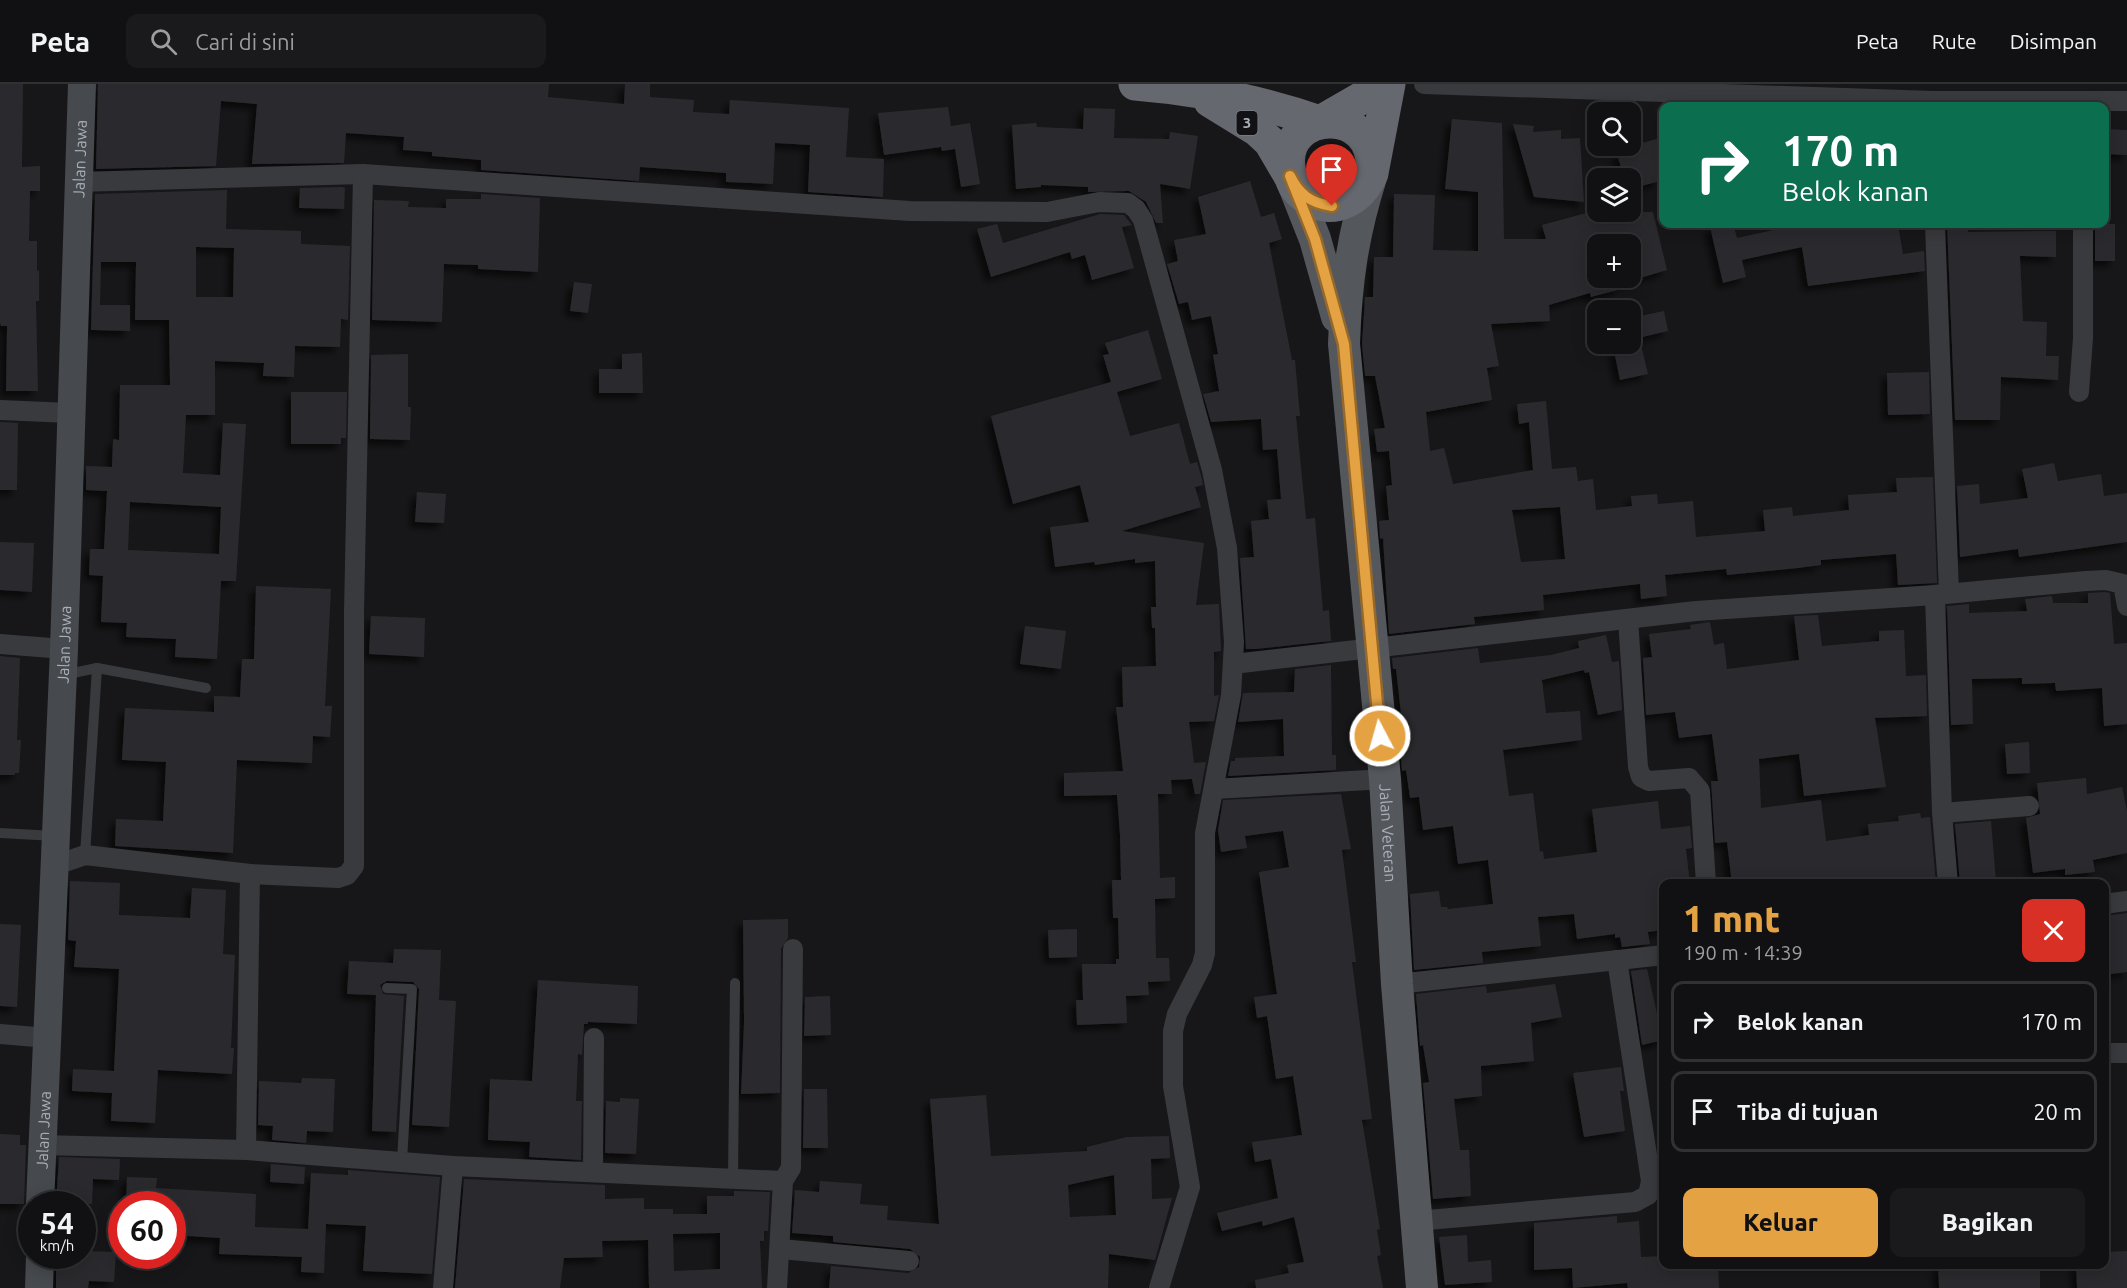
<!DOCTYPE html>
<html lang="id">
<meta charset="utf-8">
<style>
:root{--surface:#111113;--page:#1a1a1c;--text:#f1f3f6;--muted:#9c9da0;--line:#303133;--accent:#e5a243}
body{margin:0;font-family:Ubuntu,sans-serif;background:var(--page);color:var(--text);height:100vh;display:flex;flex-direction:column;font-size:22px;white-space:nowrap}
*{box-sizing:border-box;margin:0}
p{font-size:20px;color:var(--muted)}
.icon{flex:none;width:33px;height:33px;fill:none;stroke:currentColor;stroke-width:2;stroke-linecap:round;stroke-linejoin:round}
.map{position:relative;flex:1;overflow:hidden}
.drawer{position:absolute;left:1659px;top:795px;width:450px;height:390px;display:flex;flex-direction:column;background:var(--surface);border-radius:12px;box-shadow:0 3px 15px #0003,0 0 0 2px var(--line)}
.drawer>*{flex:none}
.top-card{position:absolute;left:1659px;top:18px;width:450px;height:126px;border-radius:12px;box-shadow:0 3px 15px #0003,0 0 0 2px var(--line);background:#0b6e4f;color:#fff;overflow:hidden}
.controls{position:absolute;left:1587px;top:18px;display:grid;gap:12px}
.controls a{display:grid;place-items:center;width:54px;height:54px;border-radius:12px;background:var(--surface);box-shadow:0 3px 15px #0003,0 0 0 2px var(--line);font-size:30px}
.speed{position:absolute;left:18px;top:1107px;display:flex;gap:12px;font-size:30px;font-weight:700;text-align:center}
.speed>*{display:grid;place-content:center;width:78px;height:78px;border-radius:50%;background:var(--surface);box-shadow:0 3px 15px #0003,0 0 0 2px var(--line);line-height:1}
.speed small{font-size:15px;font-weight:400}
.speed .limit{border:9px solid #d22;background:#fff;color:#111}
.pin{position:absolute;display:grid;place-items:center;width:51px;height:51px;color:#fff;margin:-62px -26px;border-radius:50% 50% 50% 0;rotate:-45deg;box-shadow:0 0 6px #0007}
.pin .icon{rotate:45deg}
.me{position:absolute;width:66px;margin:-33px;rotate:354deg;stroke-linejoin:round;filter:drop-shadow(0 0 4px #0008)}
.turn{display:flex;align-items:center;gap:21px;height:126px;padding:0 24px;font-size:27px}
.turn .icon{width:78px;height:78px;stroke-width:2.5}
.turn b{display:block;font-size:42px;line-height:51px}
.round{display:grid;place-items:center;flex:none;width:63px;height:63px;border-radius:12px;background:var(--page)}
.summary{display:flex;align-items:center;justify-content:space-between;height:102px;padding:0 24px}
h1{font-size:36px;font-weight:800;line-height:45px;color:var(--accent)}
.cta{display:flex;gap:12px;margin-top:auto;padding:12px 24px}
.cta a{flex:1;height:69px;border-radius:12px;background:var(--accent);color:#111;font-size:24px;font-weight:800;line-height:69px;text-align:center}
.cta a+a{background:var(--page);color:var(--text)}
ul{padding:0;list-style:none}
li{display:flex;align-items:center;gap:18px;height:81px;margin:0 12px 9px;padding:0 12px;border:3px solid var(--line);border-radius:12px}
li div{flex:1}
li b{display:block;font-size:22px}
li em{font-style:normal}
header{display:flex;align-items:center;gap:36px;box-sizing:border-box;height:84px;padding:0 30px;background:var(--surface);border-bottom:2px solid var(--line)}
header strong{font-size:28px}
nav{display:flex;gap:33px;margin-inline-start:auto;font-size:21px}
.search{width:420px;height:54px;background:var(--page);display:flex;align-items:center;gap:15px;box-sizing:border-box;padding:0 21px;border-radius:12px;color:var(--muted);font-size:22px}
.map>svg:first-child{display:block}
.building{fill:#2a2a2d;fill-rule:evenodd;filter:url(#shadow)}
.lines{fill:none;stroke-linecap:round;stroke-linejoin:round}
.lane{stroke:#383a3d;stroke-width:10}
.street{stroke:#383a3d;stroke-width:20}
.secondary{stroke:#46494d;stroke-width:28}
.primary{stroke:#54575c;stroke-width:32}
.highway{stroke:#65686e;stroke-width:33}
.route-casing{stroke:#95692c;stroke-width:15}
.route{stroke:#e5a243;stroke-width:10}
.labels{text-anchor:middle;stroke-width:6;stroke-linejoin:round;paint-order:stroke}
.shield{fill:#121214;stroke:#7c8087;stroke-width:1.5}
.shield-label{font-size:15px;font-weight:bold;fill:#aaafb8}
.street-label{font-size:16px;fill:#aaafb8;stroke:#121214}
</style>
<header>
<strong>Peta</strong>
<div class="search"><svg class="icon" aria-label="search" viewBox="0 0 24 24"><circle cx="10" cy="10" r="6"/><path d="M15 15l6 6"/></svg>Cari di sini</div>
<nav><a>Peta</a><a>Rute</a><a>Disimpan</a></nav>
</header>
<div class="map">
<svg width="2127" height="1204" viewBox="0 0 2127 1204">
<defs>
<filter id="shadow"><feDropShadow dx="-5.5" dy="5.5" stdDeviation="3" flood-color="#0009"/></filter>
</defs>
<rect width="100%" height="100%" fill="#171719"/>
<g class="building">
<path d="M0,0H23L22,83L40,82V107H30L29,157H37V186L39,187V217H36L38,307H6L7,242H1L0,238Z"/>
<path d="M98,0H549L548,13L624,20L625,0H650V13L694,16L693,28L729,30L730,16L849,24L846,73L884,75L883,113L808,108L810,61L775,59L773,100L726,98V89L640,83L639,97L481,86V76L432,72V68L403,66L404,53L346,49L344,79L252,80L257,20L221,17L216,82L96,85Z"/>
<path d="M948,23L951,42L970,39L980,100L961,103L955,65L942,67L941,63L884,71L878,29Z"/>
<path d="M1084,24L1115,25L1114,54L1169,55L1170,48L1198,52L1190,105L1160,100L1163,139H1156L1146,118L1129,107L1088,108V103L1041,101V103L1016,105L1012,41L1036,39L1037,43L1083,45Z"/>
<path d="M1452,35L1502,39L1504,155H1546L1542,141L1590,128H1653L1667,186L1617,201L1618,206L1591,213L1590,209L1549,221L1550,237L1491,240L1499,282L1487,284L1492,316L1426,328L1430,367L1444,364L1453,400L1533,386L1529,338L1519,340L1517,320L1546,317L1552,385L1576,383L1578,397L1593,395L1596,426L1632,422L1631,412L1657,410L1658,420L1693,417L1696,453L1765,447L1763,426L1792,423L1793,432L1849,426L1848,411L1897,408L1896,394L1933,393L1937,499L1898,501L1896,470L1821,476V481L1798,484L1727,491L1726,485L1665,491L1667,512L1641,515L1640,500L1543,511L1544,526L1474,533L1475,540L1389,550L1383,454L1380,455L1379,437L1389,436L1386,402L1392,401L1389,367L1377,368L1374,345L1385,344L1375,292H1365L1362,260L1365,213H1373L1374,173H1393L1394,110L1435,111L1433,166L1478,167V108L1445,105ZM1598,160H1630V194H1598ZM1560,423L1565,475L1521,478L1512,426Z"/>
<path d="M1513,40L1534,42L1533,48L1561,46V55L1580,54L1584,118L1534,113Z"/>
<path d="M2104,45L2127,46V71L2104,70Z"/>
<path d="M1664,53V87L1657,88L1660,97L1630,105V94H1624L1617,70L1635,65L1634,61Z"/>
<path d="M1250,97L1261,133L1274,129L1282,155L1269,159L1292,276H1295L1300,332H1296L1306,435L1315,434L1323,527L1329,526L1331,557L1256,565H1246L1240,474L1254,473L1251,437L1269,435L1267,416L1281,415L1277,365L1263,366L1261,335L1211,338L1203,310L1219,307L1213,271L1218,270L1211,232L1192,236L1188,218L1179,220L1167,180L1178,177L1174,156L1206,150L1198,113Z"/>
<path d="M342,103L345,104L344,125L299,124L300,104Z"/>
<path d="M227,106L226,145L301,147V160L350,162L348,236L341,235L340,263L295,262L294,293L263,292L264,279L215,277V331H186L183,389L220,391L223,339L246,340L236,497H221L217,575L175,573L176,555L126,553L127,539L101,538L103,492L89,491L90,465H104L107,407L86,406V382L112,383L113,355L119,356L120,301H170L169,236H135L136,178H101L100,221H130V247L91,246L95,110ZM196,163L234,164L233,213H196ZM130,418L221,423L219,470L128,466Z"/>
<path d="M481,110L540,114L538,188L478,185V181L444,180L442,238L372,236L374,116L409,117L408,123L446,124V115H481Z"/>
<path d="M1100,130L1124,131L1132,141L1122,143L1134,184L1092,196L1085,171L1072,175L1070,168L991,193L977,145L997,140L1003,159Z"/>
<path d="M1723,140H1733L1737,154L1800,140H1898L1903,170L1924,167L1925,187L1808,202L1802,163L1742,176L1746,193L1723,199L1710,143Z"/>
<path d="M1947,140H1967L1968,148L2056,147V173L2020,172L2023,237L2047,238L2046,272H2059L2058,296L2001,293L2000,336H1955Z"/>
<rect x="2095" y="140" width="20" height="37"/>
<path d="M574,198L592,200L588,229L570,227Z"/>
<path d="M1664,227L1668,247L1630,256V234Z"/>
<path d="M1148,246L1162,295L1117,308L1130,352L1179,339L1190,380L1197,378L1202,395L1203,401L1195,403L1201,423L1122,447L1204,459L1196,521L1219,520L1221,567L1214,568V612L1219,611L1214,637L1189,638L1194,679L1206,678L1200,710H1195L1192,695L1171,696L1172,710H1158L1160,794L1175,793V814L1155,815L1156,874H1169L1170,897L1148,898L1149,911L1126,912L1127,939L1077,941L1076,916H1083L1082,880H1116V875H1119L1118,834H1113L1112,796H1121L1120,751L1117,711L1064,712V689L1123,687L1116,623H1123L1122,583L1156,582L1155,544H1152L1151,523H1156L1155,477L1135,479V475L1095,481L1094,478L1055,483L1050,443L1089,438L1080,401L1013,420L991,332L1111,298L1103,271L1109,270L1105,259Z"/>
<path d="M1641,261L1648,290L1620,296L1614,267Z"/>
<path d="M642,269L643,309H599V285H622V270Z"/>
<path d="M408,270V323H411L410,356L370,355L371,271Z"/>
<path d="M1929,288L1930,330L1888,331L1887,289Z"/>
<path d="M291,308H347L346,354H341V360H291Z"/>
<path d="M0,338L18,339L17,406H0Z"/>
<path d="M2054,379L2058,397L2101,390L2104,412L2127,409V458L2019,473L2018,465L1960,473L1957,402L1979,400L1980,420L2028,414L2022,385Z"/>
<path d="M417,408L446,410L444,439L415,438Z"/>
<path d="M0,458L34,459L32,508L0,506Z"/>
<path d="M256,502L331,505L325,622H332L330,653L313,652L312,679L237,676L233,769L115,762L116,735L163,737L166,678L122,676L125,624L214,628V612L240,613L242,575H254Z"/>
<path d="M2105,508L2110,509L2114,560L2127,559V640L2104,642L2102,604L2056,607L2055,599L2022,600V594L1972,595L1973,640L1951,641L1947,522L1969,520V529L2027,527L2025,515L2052,512L2053,519H2088V509Z"/>
<path d="M1818,531L1822,562L1879,557V547L1904,546L1906,592L1926,591L1927,632L1875,634L1886,703L1804,712L1799,670L1759,675L1761,724L1821,716L1826,757L1869,751L1868,740L1899,737L1898,732L1920,729L1921,734L1930,733L1936,800H1757L1756,797L1732,800L1727,758L1715,759L1711,697H1718L1712,650L1679,654L1675,628L1646,631L1643,574L1652,573L1649,550L1691,545L1690,541L1710,538L1714,561L1724,559L1727,585L1799,576L1794,532Z"/>
<path d="M371,532L425,534L424,573L369,570Z"/>
<path d="M1025,542L1066,547L1061,585L1020,580Z"/>
<path d="M1606,551L1612,578L1619,577L1622,626L1598,631L1589,588L1585,589L1584,586L1542,596L1546,629L1580,627L1582,656L1503,666L1509,712L1533,709L1540,768L1543,767L1544,775L1597,768L1592,725L1658,717L1661,745L1690,742L1692,764L1686,765L1690,800H1664V846L1648,848L1650,860L1622,863L1620,853L1615,854V850L1577,855L1574,830L1538,833L1541,862L1482,868L1483,879L1414,886L1410,810L1439,807L1441,823H1447L1448,825L1493,820L1488,776L1458,780L1453,742L1423,746L1419,713L1410,714L1406,686L1402,687L1397,630H1401L1396,585H1393L1392,574L1478,564L1480,579L1551,571L1579,564L1578,557Z"/>
<path d="M0,572L20,574L17,656H21L19,689H15V691H0Z"/>
<path d="M1331,581L1332,671H1336V686L1228,692L1231,677H1235V674L1284,672L1283,635L1238,638L1243,609L1294,608L1295,585Z"/>
<path d="M2029,658L2030,689L2007,690L2005,660Z"/>
<path d="M2086,694L2087,710L2122,703L2127,727V769L2093,776L2095,788L2065,791V785L2033,789L2026,734L2040,730L2037,699Z"/>
<path d="M1341,710L1351,765L1342,766L1356,878H1352L1372,1035L1362,1036L1380,1145L1377,1146L1381,1171L1377,1172L1383,1204H1256L1255,1196L1289,1189L1287,1181L1304,1178L1294,1133L1263,1142L1262,1137L1222,1147L1217,1129L1278,1114L1271,1075L1255,1078L1252,1058L1302,1051L1293,992L1276,995L1267,932L1257,934L1254,913L1277,910L1259,788L1289,783L1283,747L1245,752L1247,764L1221,768L1218,746L1223,716Z"/>
<path d="M1991,737L1996,798L1960,800L1955,740Z"/>
<path d="M70,797L120,799L119,831L190,834L192,804L226,806L223,870L235,871L231,964H234L232,990L158,986L155,1039L111,1037L112,1009L72,1007L73,985L114,987L119,885L74,883L76,857L68,856Z"/>
<path d="M2127,829V888L2104,891V832Z"/>
<path d="M788,835V854L781,865L780,1009L741,1010L744,939L743,836Z"/>
<path d="M0,840L21,841L17,923L0,922Z"/>
<path d="M1077,845V873L1049,874L1048,846Z"/>
<path d="M394,865L441,866L439,916L456,917L449,1043L412,1041L419,905L413,898L387,897L380,901L383,910L404,912L396,1048L372,1047L376,911L347,910L349,877L393,879Z"/>
<path d="M1647,885L1658,934L1664,933V956L1642,961L1631,887Z"/>
<path d="M538,896L638,902L637,940L588,938V940H584L582,971L578,970L576,1017H582L581,1076L529,1073L530,1058L488,1056L490,995L532,997Z"/>
<path d="M1555,900L1562,933L1531,939L1534,977L1481,982L1482,1012L1454,1015L1460,1066H1469L1471,1112L1433,1115L1423,999L1429,998L1423,961L1420,962L1416,910L1486,902L1487,909Z"/>
<path d="M830,912L831,951L804,952L805,913Z"/>
<path d="M1621,983L1624,1007H1620L1625,1047L1584,1053L1573,989Z"/>
<path d="M302,994L335,995L333,1048L307,1047L306,1059L272,1056L273,1042L258,1041L259,997L301,999Z"/>
<path d="M804,1005H827L828,1064H803Z"/>
<path d="M986,1011L991,1072L1087,1067V1063L1127,1053L1169,1052L1170,1074L1151,1075L1152,1115L1172,1114L1155,1176L1109,1170L1108,1204H829L831,1182L908,1189L919,1183L920,1173L910,1165L833,1158V1152L792,1149L795,1106L819,1108L820,1097L862,1100L860,1120L888,1122L887,1136L939,1140L930,1015ZM1114,1091L1116,1131L1070,1133L1068,1101Z"/>
<path d="M620,1014L639,1015L636,1070L605,1069L606,1017L620,1018Z"/>
<path d="M0,1050L20,1051V1061H26L24,1120H0Z"/>
<path d="M59,1073L120,1075L119,1096L93,1095L92,1120H56Z"/>
<path d="M271,1080L305,1083L304,1100L270,1098Z"/>
<path d="M348,1086L440,1093L432,1190L363,1187L366,1142L326,1140L324,1189L301,1188L302,1173L219,1170L220,1154L172,1151V1120H126L127,1093L157,1094L156,1104L256,1110L255,1143L308,1145L311,1089L348,1091Z"/>
<path d="M464,1095L605,1101V1115L644,1114V1125H673V1130H707V1112H734V1107L770,1108L768,1147H764V1157H760L762,1204H649L648,1156L602,1157L603,1173L564,1174L560,1204H455ZM720,1149V1185L674,1187L673,1150Z"/>
<path d="M1617,1132V1139L1639,1137L1641,1173L1664,1172V1180H1718L1719,1204H1628L1627,1199L1573,1204L1572,1184L1534,1186V1139Z"/>
<path d="M1467,1151L1468,1178L1491,1176L1492,1198L1445,1201L1439,1153Z"/>
<path d="M82,1167L116,1168L114,1198L89,1197L88,1204H56V1172H82Z"/>
<path d="M2127,1167V1204H2077L2076,1180H2104V1168Z"/>
<path d="M1938,1180H2040V1204H1939Z"/>
</g>
<g class="lines">
<g class="lane">
<path d="M63,591L97,584L206,604"/>
<path d="M0,749L55,752"/>
<path d="M85,771L97,584"/>
<path d="M387,904L412,905L402,1077"/>
<path d="M733,1094L735,899"/>
</g>
<g class="street">
<path d="M1424,0L1933,17H2127"/>
<path d="M77,98L363,90L910,127L1047,128L1099,118L1128,119L1136,125L1143,136L1212,386L1227,464L1234,558L1231,611L1205,749V869L1202,881L1177,930L1173,947V1002L1190,1103L1159,1204"/>
<path d="M1935,140L1949,509"/>
<path d="M2079,308L2083,254V140"/>
<path d="M0,326L70,329"/>
<path d="M1935,511L1942,729L1948,800"/>
<path d="M1628,535L1638,683L1641,693L1649,697L1689,694L1700,707L1706,800"/>
<path d="M0,560L64,565"/>
<path d="M1233,580L1696,527L1935,511L2086,497L2106,496L2123,500L2127,522"/>
<path d="M1214,705L1385,695"/>
<path d="M1942,729L2029,722"/>
<path d="M53,782L85,771L250,790L338,794L347,791L354,782V528L363,90"/>
<path d="M2104,820L2127,817"/>
<path d="M1397,900L1664,871"/>
<path d="M0,950L48,954"/>
<path d="M2104,969H2127"/>
<path d="M41,1061L246,1066L453,1082L783,1097"/>
<path d="M246,1066L250,790"/>
<path d="M593,1088L594,954"/>
<path d="M1416,1137L1612,1120L1635,1118L1648,1111L1651,1097L1617,876"/>
<path d="M781,1165L909,1177"/>
<path d="M443,1204L453,1082"/>
<path d="M777,1204L783,1097L791,1084L793,865"/>
</g>
<g class="secondary">
<path id="s1" d="M40,1120L64,565L82,0"/>
<path d="M39,1204L40,1172"/>
</g>
<g class="primary">
<path id="s2" d="M1372,90C1353,149 1346,197 1344,260L1385,695L1397,900L1422,1204"/>
<path d="M1290,92L1315,155L1337,233"/>
</g>
<g class="highway">
<path d="M1135,0C1199,5 1259,17 1320,38L1386,0"/>
<path d="M1210,17L1257,46L1270,58L1290,92"/>
<path d="M1372,89C1378,18 1281,26 1289,83C1290,96 1296,107 1307,114C1334,132 1361,115 1372,89L1389,0"/>
</g>
</g>
<g class="lines">
<defs>
<path id="route" d="M1332,122C1311,119 1299,111 1290,92L1315,155L1344,260L1380,652"/>
</defs>
<use href="#route" class="route-casing"/>
<use href="#route" class="route"/>
</g>
<g class="labels">
<rect class="shield" x="1236.5" y="27" width="21" height="24" rx="4.5"/>
<g class="shield-label">
<text x="1247" y="44">3</text>
</g>
<g class="street-label">
<text dy="6" stroke="none"><textPath href="#s1" startOffset="1046">Jalan Jawa</textPath></text>
<text dy="6" stroke="none"><textPath href="#s1" startOffset="560">Jalan Jawa</textPath></text>
<text dy="6" stroke="none"><textPath href="#s2" startOffset="664">Jalan Veteran</textPath></text>
<text dy="6" stroke="none"><textPath href="#s1" startOffset="74">Jalan Jawa</textPath></text>
</g>
</g>
</svg>
<div class="controls">
<a><svg class="icon" aria-label="search" viewBox="0 0 24 24"><circle cx="10" cy="10" r="6"/><path d="M15 15l6 6"/></svg></a>
<a><svg class="icon" aria-label="layers" viewBox="0 0 24 24"><path d="M12 4l9 5-9 5-9-5zM3 14l9 5 9-5"/></svg></a>
<a>+</a>
<a>−</a>
</div>
<div class="speed"><div>54<small>km/h</small></div><div class="limit">60</div></div>
<div class="pin" style="left:1332px;top:122px;background:#d93025"><svg class="icon" aria-label="arrive" viewBox="0 0 24 24"><path d="M6 21V4h12l-3 4 3 4H6"/></svg></div>
<svg class="me" style="left:1380px;top:652px" viewBox="-20 -20 40 40"><circle r="17" fill="#e5a243" stroke="#fff" stroke-width="3"/><path d="M0-11L8 9 0 5-8 9z" fill="#fff"/></svg>
<div class="top-card">
<div class="turn"><svg class="icon" aria-label="right" viewBox="0 0 24 24"><path d="M7 20v-9h11M14 6l5 5-5 5"/></svg><div><b>170 m</b>Belok kanan</div></div>
</div>
<section class="drawer">
<div class="summary"><div><h1>1 mnt</h1><p>190 m · 14:39</p></div><a class="round" style="background:#d93025;color:#fff"><svg class="icon" aria-label="close" viewBox="0 0 24 24"><path d="M6 6l12 12M18 6L6 18"/></svg></a></div>
<ul>
<li><svg class="icon" aria-label="right" viewBox="0 0 24 24"><path d="M7 20v-9h11M14 6l5 5-5 5"/></svg><div><b>Belok kanan</b></div><em>170 m</em></li>
<li><svg class="icon" aria-label="arrive" viewBox="0 0 24 24"><path d="M6 21V4h12l-3 4 3 4H6"/></svg><div><b>Tiba di tujuan</b></div><em>20 m</em></li>
</ul>
<div class="cta"><a>Keluar</a><a>Bagikan</a></div>
</section>
</div>
